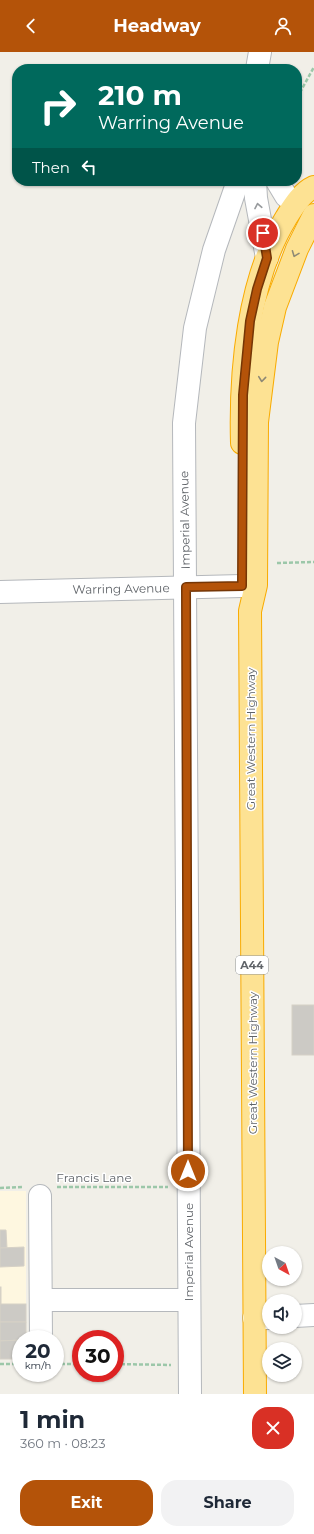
<!DOCTYPE html>
<meta charset="utf-8">
<style>
:root{--surface:#fff;--page:#f2f2f3;--text:#1f2937;--muted:#747a83;--accent:#b45309}
body{margin:0;font-family:Montserrat,sans-serif;background:var(--page);color:var(--text);height:100vh;display:flex;flex-direction:column;font-size:15px;white-space:nowrap}
*{box-sizing:border-box;margin:0}
p{font-size:13px;color:var(--muted)}
.icon{flex:none;width:22px;height:22px;fill:none;stroke:currentColor;stroke-width:2;stroke-linecap:round;stroke-linejoin:round}
.map{position:relative;height:1342px;overflow:hidden}
.sheet{display:flex;flex-direction:column;background:var(--surface);flex:1}
.sheet>*{flex:none}
.banner{position:absolute;left:12px;top:12px;width:290px;height:122px;border-radius:16px;box-shadow:0 1px 3px #0004;background:#00695c;color:#fff;overflow:hidden}
.needle{width:26px;rotate:140deg}
.controls{position:absolute;left:262px;top:1194px;display:grid;gap:8px}
.controls a{display:grid;place-items:center;width:40px;height:40px;border-radius:50%;background:var(--surface);box-shadow:0 1px 3px #0004;font-size:20px}
.speed{position:absolute;left:12px;top:1278px;display:flex;gap:8px;font-size:20px;font-weight:700;text-align:center}
.speed>*{display:grid;place-content:center;width:52px;height:52px;border-radius:50%;background:var(--surface);box-shadow:0 1px 3px #0004;line-height:1}
.speed small{font-size:10px;font-weight:400}
.speed .limit{border:6px solid #d22;background:#fff;color:#111}
.pin{position:absolute;display:grid;place-items:center;width:34px;height:34px;color:#fff;margin:-17px;border:2px solid #fff;border-radius:50%;box-shadow:0 1px 4px #0007}
.me{position:absolute;width:44px;margin:-22px;rotate:0deg;stroke-linejoin:round;filter:drop-shadow(0 0 3px #0008)}
.turn{display:flex;align-items:center;gap:14px;height:84px;padding:0 20px;font-size:18px}
.turn .icon{width:52px;height:52px;stroke-width:2.5}
.turn b{display:block;font-size:28px;line-height:34px}
.then{display:flex;align-items:center;height:38px;padding:0 20px;background:#0003;gap:8px;font-size:15px}
.round{display:grid;place-items:center;flex:none;width:42px;height:42px;border-radius:16px;background:var(--page)}
.summary{display:flex;align-items:center;justify-content:space-between;height:68px;padding:0 20px}
h1{font-size:24px;font-weight:700;line-height:30px}
.action{display:flex;gap:8px;margin-top:auto;padding:8px 20px}
.action a{flex:1;height:46px;border-radius:16px;background:var(--accent);color:#fff;font-size:16px;font-weight:700;line-height:46px;text-align:center}
.action a+a{background:var(--page);color:var(--text)}
header{display:flex;justify-content:space-between;align-items:center;height:52px;padding:0 20px;background:var(--accent);color:#fff;font-size:18px;font-weight:700}
.map>svg:first-child{display:block}
.commercial{fill:#fef7e0}
.building{fill:#cccac5;stroke:#d6d1c6}
.lines{fill:none;stroke-linecap:round;stroke-linejoin:round}
.minor-casing{stroke:#b5b8bc;stroke-width:24}
.highway-casing{stroke:#f9ab00;stroke-width:24}
.path{stroke:#9cc7a9;stroke-width:2.5;stroke-dasharray:4 2;stroke-linecap:butt}
.minor{stroke:#fff;stroke-width:22}
.highway{stroke:#fde293;stroke-width:22}
.oneway{stroke:#979a9d}
.oneway2{stroke:#8e8975}
.route-casing{stroke:#753606;stroke-width:10}
.route{stroke:#b45309;stroke-width:7}
.labels{text-anchor:middle;stroke-width:3;stroke-linejoin:round;paint-order:stroke}
.shield{fill:#fff;stroke:#8f9295;stroke-width:1}
.shield-label{font-size:11px;font-weight:bold;fill:#5f6368}
.street-label{font-size:12px;fill:#5f6368;stroke:#fff}
</style>
<header><svg class="icon" aria-label="back" viewBox="0 0 24 24"><path d="M15 5l-7 7 7 7"/></svg>Headway<svg class="icon" aria-label="person" viewBox="0 0 24 24"><circle cx="12" cy="8" r="4"/><path d="M4 21q1-7 8-7t8 7"/></svg></header>
<div class="map">
<svg width="314" height="1342" viewBox="0 0 314 1342">
<rect width="100%" height="100%" fill="#f1efe8"/>
<path class="commercial" d="M0,1139H26V1287H21L0,1307Z"/>
<g class="building">
<rect x="292" y="953" width="22" height="50"/>
<path d="M0,1178H6L7,1196H0Z"/>
<path d="M24,1195V1214L0,1215V1196Z"/>
<rect x="0" y="1235" width="1" height="17"/>
<rect x="0" y="1252" width="26" height="18"/>
<path d="M0,1270H26V1287H21V1288L0,1289Z"/>
<path d="M21,1288V1307H0V1289Z"/>
</g>
<g class="lines">
<defs>
<g id="minor">
<path d="M257,17L260,0"/>
<path d="M255,129L256,146L267,206"/>
<path d="M277,129L286,144L295,151"/>
<path d="M0,540L242,534"/>
<path d="M40,1144L41,1287"/>
<path d="M41,1248H189"/>
<path d="M295,1264L314,1263"/>
<path d="M254,1266H269"/>
<path d="M190,1342L184,371L195,276L214,198L238,129"/>
</g>
<g id="highway">
<path d="M242,391C240,319 248,228 286,166C293,155 301,141 314,135"/>
<path d="M255,1342L250,559L256,533L257,370L267,290L275,255L297,197L314,163"/>
</g>
</defs>
<use href="#minor" class="minor-casing"/>
<use href="#highway" class="highway-casing"/>
<g class="path">
<path d="M297,46L314,15"/>
<path d="M277,511L314,510"/>
<path d="M57,1135H168"/>
<path d="M0,1136L22,1135"/>
<path d="M0,1312H21"/>
<path d="M55,1312H81"/>
<path d="M115,1312L171,1313"/>
</g>
<use href="#minor" class="minor"/>
<use href="#highway" class="highway"/>
</g>
<defs><path id="oneway-chevron" d="M-2-3.5L2.5 0L-2 3.5" fill="none" stroke-width="1.6" stroke-linecap="round" stroke-linejoin="round"/></defs>
<use class="oneway" href="#oneway-chevron" transform="translate(258 154) rotate(-101)"/>
<g class="oneway2">
<use href="#oneway-chevron" transform="translate(295 202) rotate(111)"/>
<use href="#oneway-chevron" transform="translate(262 327) rotate(96)"/>
</g>
<g class="lines">
<defs>
<path id="route" d="M188,1119L186,535L242,534L243,343L250,269L257,237L267,206L263,181"/>
</defs>
<use href="#route" class="route-casing"/>
<use href="#route" class="route"/>
</g>
<g class="labels">
<rect class="shield" x="236" y="904" width="32" height="18" rx="3"/>
<g class="shield-label">
<text x="252" y="917">A44</text>
</g>
<g class="street-label">
<text transform="translate(185 468) rotate(-91)" y="4">Imperial Avenue</text>
<text transform="translate(121 537) rotate(-1)" y="4">Warring Avenue</text>
<text transform="translate(251 687) rotate(-90)" y="4">Great Western Highway</text>
<text transform="translate(253 1011) rotate(-90)" y="4">Great Western Highway</text>
<text x="94" y="1130">Francis Lane</text>
<text transform="translate(189 1200) rotate(-90)" y="4">Imperial Avenue</text>
</g>
</g>
</svg>
<div class="controls">
<a><svg class="needle" viewBox="-14 -14 28 28"><path d="M0-13l5 13h-10z" fill="#e53935"/><path d="M0 13l5-13h-10z" fill="#747a83"/></svg></a>
<a><svg class="icon" aria-label="sound" viewBox="0 0 24 24"><path d="M4 9h4l5-4v14l-5-4H4zM17 9q2 3 0 6"/></svg></a>
<a><svg class="icon" aria-label="layers" viewBox="0 0 24 24"><path d="M12 4l9 5-9 5-9-5zM3 14l9 5 9-5"/></svg></a>
</div>
<div class="speed"><div>20<small>km/h</small></div><div class="limit">30</div></div>
<div class="pin" style="left:263px;top:181px;background:#d93025"><svg class="icon" aria-label="arrive" viewBox="0 0 24 24"><path d="M6 21V4h12l-3 4 3 4H6"/></svg></div>
<svg class="me" style="left:188px;top:1119px" viewBox="-20 -20 40 40"><circle r="17" fill="#b45309" stroke="#fff" stroke-width="3"/><path d="M0-11L8 9 0 5-8 9z" fill="#fff"/></svg>
<div class="banner">
<div class="turn"><svg class="icon" aria-label="right" viewBox="0 0 24 24"><path d="M7 20v-9h11M14 6l5 5-5 5"/></svg><div><b>210 m</b>Warring Avenue</div></div>
<div class="then">Then<svg class="icon" aria-label="left" viewBox="0 0 24 24"><path d="M17 20v-9H6M10 6l-5 5 5 5"/></svg></div>
</div>
</div>
<section class="sheet">
<div class="summary"><div><h1>1 min</h1><p>360 m · 08:23</p></div><a class="round" style="background:#d93025;color:#fff"><svg class="icon" aria-label="close" viewBox="0 0 24 24"><path d="M6 6l12 12M18 6L6 18"/></svg></a></div>
<div class="action"><a>Exit</a><a>Share</a></div>
</section>
